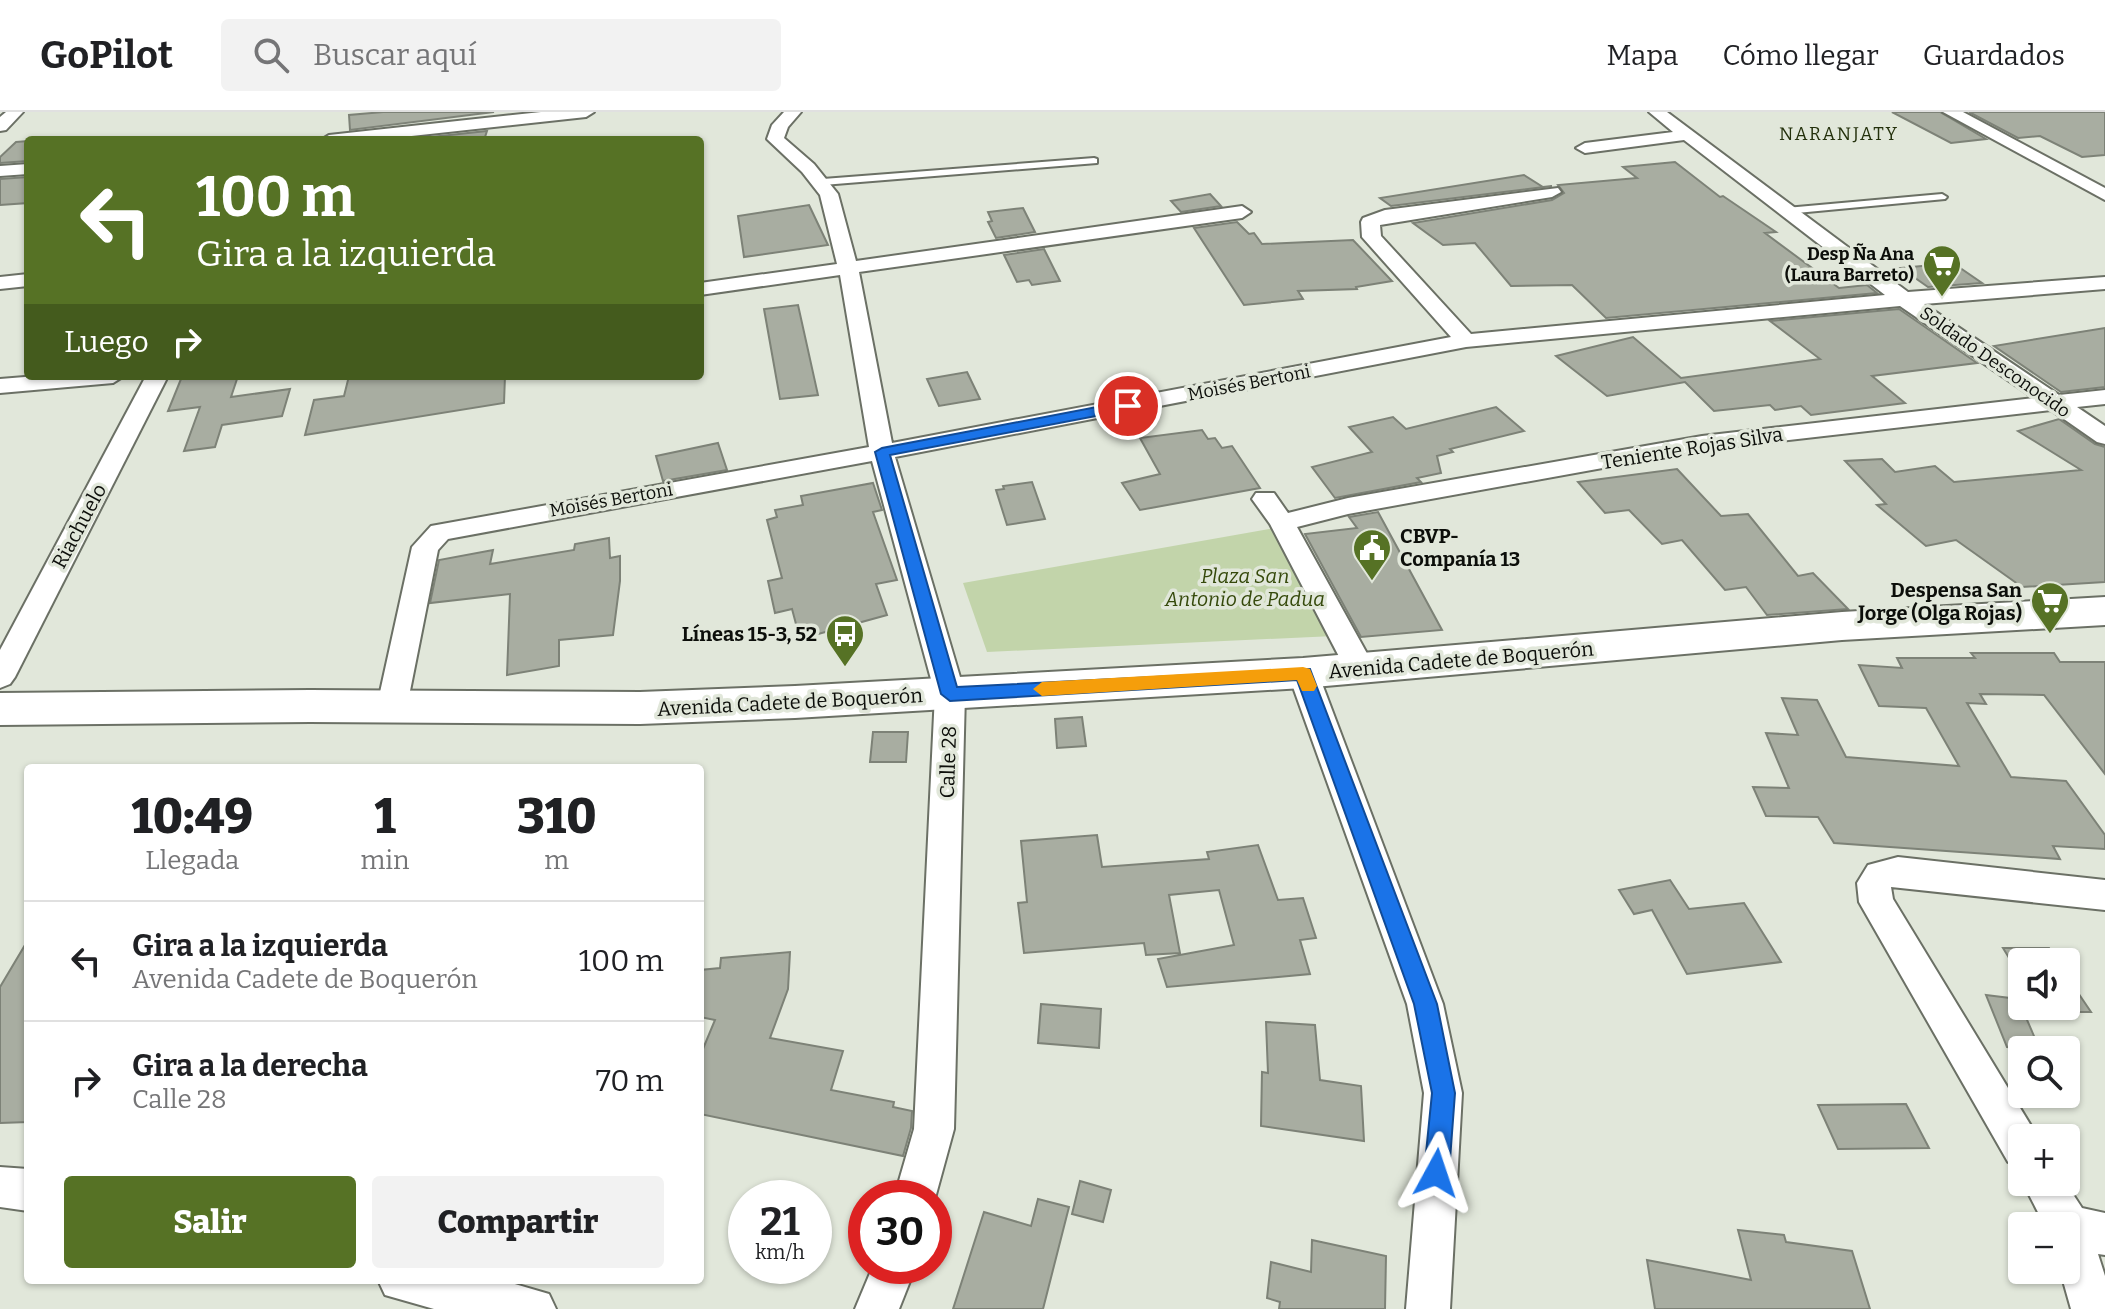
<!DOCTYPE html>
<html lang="es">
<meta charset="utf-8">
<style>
:root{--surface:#fff;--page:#f2f2f2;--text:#202124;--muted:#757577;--line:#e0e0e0;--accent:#567225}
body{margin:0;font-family:Bitter,serif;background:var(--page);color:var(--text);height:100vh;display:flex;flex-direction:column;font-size:30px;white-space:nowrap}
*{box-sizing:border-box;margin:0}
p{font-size:26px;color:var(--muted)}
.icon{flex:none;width:44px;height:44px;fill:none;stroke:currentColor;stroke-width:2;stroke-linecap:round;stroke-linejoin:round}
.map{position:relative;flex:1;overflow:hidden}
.panel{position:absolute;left:24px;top:652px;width:680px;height:520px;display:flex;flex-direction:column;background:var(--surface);border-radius:8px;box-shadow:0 2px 6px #0004}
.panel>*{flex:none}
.banner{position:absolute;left:24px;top:24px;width:680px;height:244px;border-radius:8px;box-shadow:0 2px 6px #0004;background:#567225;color:#fff;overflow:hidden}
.controls{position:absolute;left:2008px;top:836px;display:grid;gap:16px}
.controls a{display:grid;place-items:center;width:72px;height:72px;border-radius:8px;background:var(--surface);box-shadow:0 2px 6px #0004;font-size:40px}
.speed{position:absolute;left:728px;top:1068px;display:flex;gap:16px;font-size:40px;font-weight:700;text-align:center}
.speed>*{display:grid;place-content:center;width:104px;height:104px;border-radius:50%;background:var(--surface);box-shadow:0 2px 6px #0004;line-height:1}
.speed small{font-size:20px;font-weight:400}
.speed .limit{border:12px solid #d22;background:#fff;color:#111}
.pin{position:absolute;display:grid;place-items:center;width:68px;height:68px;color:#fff;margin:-34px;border:4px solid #fff;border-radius:50%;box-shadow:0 2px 8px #0007}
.me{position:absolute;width:88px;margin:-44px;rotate:5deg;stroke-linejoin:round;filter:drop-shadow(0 0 6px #0008)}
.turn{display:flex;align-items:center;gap:28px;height:168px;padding:0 40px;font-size:36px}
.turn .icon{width:104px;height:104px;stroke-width:2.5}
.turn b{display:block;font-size:56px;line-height:68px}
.then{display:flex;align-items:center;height:76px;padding:0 40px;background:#0003;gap:16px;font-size:30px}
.eta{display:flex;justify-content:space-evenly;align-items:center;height:136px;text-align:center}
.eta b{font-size:48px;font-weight:800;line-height:56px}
.button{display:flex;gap:16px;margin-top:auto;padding:16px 40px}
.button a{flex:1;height:92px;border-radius:8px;background:var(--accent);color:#fff;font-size:32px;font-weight:800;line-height:92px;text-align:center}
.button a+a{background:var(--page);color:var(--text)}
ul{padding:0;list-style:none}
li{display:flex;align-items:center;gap:24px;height:120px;padding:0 40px;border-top:2px solid var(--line)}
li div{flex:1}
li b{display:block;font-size:30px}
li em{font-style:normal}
header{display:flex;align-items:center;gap:48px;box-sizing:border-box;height:112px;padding:0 40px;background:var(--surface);border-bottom:2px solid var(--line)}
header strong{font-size:38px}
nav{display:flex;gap:44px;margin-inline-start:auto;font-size:28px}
.search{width:560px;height:72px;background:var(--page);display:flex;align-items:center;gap:20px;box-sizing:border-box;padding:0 28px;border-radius:8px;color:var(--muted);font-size:30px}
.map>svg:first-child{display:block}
.green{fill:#c2d4aa}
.building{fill:#a8ada1;stroke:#7d8277;stroke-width:2}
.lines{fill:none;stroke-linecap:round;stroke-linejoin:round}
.lane-casing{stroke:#6b7065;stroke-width:4}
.street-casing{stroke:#6b7065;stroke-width:4}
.secondary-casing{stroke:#6b7065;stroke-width:4}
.lane{fill:#fff;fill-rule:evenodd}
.street{fill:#fff;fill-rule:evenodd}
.secondary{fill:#fff;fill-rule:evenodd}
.route{fill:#1a73e8;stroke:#114b97;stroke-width:2}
.slow{fill:#f59e0b}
.labels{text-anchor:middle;stroke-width:7;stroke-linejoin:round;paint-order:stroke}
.far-neighbourhood-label{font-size:18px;letter-spacing:2px;fill:#23300b;stroke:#e1e7da}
.far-poi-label{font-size:18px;font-weight:bold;fill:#0c0e0a;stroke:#e1e7da;text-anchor:end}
.far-street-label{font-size:18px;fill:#0c0e0a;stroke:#e1e7da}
.street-label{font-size:20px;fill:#0c0e0a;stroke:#e1e7da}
.poi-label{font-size:20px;font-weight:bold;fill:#0c0e0a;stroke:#e1e7da;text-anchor:end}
.park-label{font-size:20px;font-style:italic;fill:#35490b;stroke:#e1e7da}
</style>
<header>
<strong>GoPilot</strong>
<div class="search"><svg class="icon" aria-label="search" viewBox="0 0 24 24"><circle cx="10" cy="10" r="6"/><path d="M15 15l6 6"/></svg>Buscar aquí</div>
<nav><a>Mapa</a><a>Cómo llegar</a><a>Guardados</a></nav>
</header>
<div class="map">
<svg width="2105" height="1197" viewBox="0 0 2105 1197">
<rect width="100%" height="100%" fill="#e1e7da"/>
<path class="green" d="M1275,416L1334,524L987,540L963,471Z"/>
<g class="building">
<path d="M383,0H494L350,18L349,3Z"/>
<path d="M1892,0H1940L1986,27L1951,31Z"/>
<path d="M1969,0H2105V43L2082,45L2040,24L2018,26Z"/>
<path d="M487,19L484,28H403Z"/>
<path d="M28,29V49L0,51V45L16,30Z"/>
<path d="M1675,50L1720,85L1723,84L1776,120L1765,121L1839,176L1867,173L1877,181L1606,206L1572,173L1511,174L1475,131L1443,133L1413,111L1552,88L1564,81L1558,73L1637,66L1623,55Z"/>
<path d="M1524,63L1543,75L1552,74L1391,94L1380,86Z"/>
<path d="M28,65V91L0,93V67Z"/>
<path d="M1210,82L1221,94L1181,100L1171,89Z"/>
<path d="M809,93L828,133L744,145L738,104Z"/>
<path d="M1023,96L1035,120L996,126L988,110L992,109L988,100Z"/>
<path d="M1237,110L1249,122L1254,121L1262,132L1353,128L1392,169L1356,175L1357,177L1298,179L1303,187L1244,193L1194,116Z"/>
<path d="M1044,137L1060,169L1032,173L1029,168L1017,170L1004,143Z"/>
<path d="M1953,151L1982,171L1928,175L1901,156Z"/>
<path d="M798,193L818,283L780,287L764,197Z"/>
<path d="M1899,197L1977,251L1872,264L1905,291L1811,303L1801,294L1775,298L1770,293L1714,299L1685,270L1607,284L1556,244L1633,225L1681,266L1820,247L1770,209Z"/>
<path d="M2105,216V275L2061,280L1994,234Z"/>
<path d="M967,260L980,287L939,294L927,267Z"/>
<path d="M201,264H238L231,285L290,277L282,304L222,313L215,335L184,339L200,295L168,299L181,267Z"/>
<path d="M349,264H505L504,291L305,323L314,288L344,284Z"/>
<path d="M1496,295L1524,319L1450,337L1453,340L1437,344L1441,361L1417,366L1421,370L1335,386L1312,355L1372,340L1349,315L1393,305L1406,317Z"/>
<path d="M2059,307L2095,332L2105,335V470L2022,475L1956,428L1926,434L1877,393L1886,392L1845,349L1882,347L1895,360L1935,354L1954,370L2081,358L2018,319Z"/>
<path d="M1202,318L1208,327L1215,326L1222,336L1232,334L1260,376L1140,398L1122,371L1160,362L1140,326Z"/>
<path d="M718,331L727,358L663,369L656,344Z"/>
<path d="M1677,357L1721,404L1748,402L1798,464L1813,461L1848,497L1767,503L1746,475L1725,478L1682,428L1662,432L1629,398L1605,401L1578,370Z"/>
<path d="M1032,370L1045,407L1007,413L996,378L1004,377L1003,374Z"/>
<path d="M873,371L882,398L873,400L897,468L876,472L887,503L800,527L792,497L775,501L768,469L782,466L767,408L777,405L775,398L803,393L801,384Z"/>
<path d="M1378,400L1442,518L1361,525L1305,422L1357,416L1349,405Z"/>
<path d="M609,426L610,446L620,444V469L613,523L559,528V554L507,563L510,482L430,491L439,448L493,438L490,452L574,438L575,432Z"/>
<path d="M1971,541H2054L2060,550H2105V662L2044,583L1980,582L1986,592L1967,591L2011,665L2066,669L2105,723V737L2053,734L2060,747L1834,731L1818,705L1766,704L1753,675L1789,676L1766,621L1798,623L1782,586L1817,588L1846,645L1959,654L1926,596L1879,594L1859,553L1902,556L1897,546H1975Z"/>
<path d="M1082,605L1086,634L1057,636L1055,607Z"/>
<path d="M873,620H908L906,650H870Z"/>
<path d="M1097,723L1102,755L1209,747L1207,740L1258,733L1278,788L1303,786L1316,826L1300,828L1310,862L1167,875L1158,847L1234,833L1219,778L1169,783L1180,841L1146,843L1144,831L1024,841L1018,791L1027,790L1021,729Z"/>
<path d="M1670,768L1689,797L1744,791L1781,850L1687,862L1652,798L1634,802L1619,778Z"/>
<path d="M28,828V1010L0,1011V875Z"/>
<path d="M2003,836H2049L2058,850H2022V867Z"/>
<path d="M790,840L788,877L770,926L843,939L831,978L894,990L893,995L912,999L911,1016L903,1044L700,1002V944L715,908L700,905V858L720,856L721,846Z"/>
<path d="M2066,863L2091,900H2042L2038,894H2066Z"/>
<path d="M1986,883L2018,887L2040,938L2007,935Z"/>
<path d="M1041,892L1101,897L1099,936L1038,931Z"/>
<path d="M1266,910L1315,913L1320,968L1361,974L1364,1029L1261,1014L1262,960L1268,961Z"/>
<path d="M1906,992L1929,1036L1838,1037L1818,993Z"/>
<path d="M1080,1069L1111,1078L1103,1110L1072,1102Z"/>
<path d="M1038,1087L1069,1095L1043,1197H953L984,1100L1031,1114Z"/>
<path d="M1738,1118L1784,1123L1786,1130L1852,1139L1870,1197H1655L1647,1148L1751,1168Z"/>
<path d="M1312,1128L1386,1144L1385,1197H1279L1280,1190L1267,1186L1271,1150L1311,1160Z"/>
</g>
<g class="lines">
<defs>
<g id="lane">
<path d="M1094,46L1097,47V51L823,73L818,70L823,67Z"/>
<path d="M1942,82L1947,85L1945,87L1786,102L1781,99L1786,96Z"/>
</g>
<g id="street">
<path d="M6,0H23L6,18L0,19V5Z"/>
<path d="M541,0H594L586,5L375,28H321L329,23Z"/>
<path d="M784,0H801L788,15L784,26L814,52L838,82L856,149L1242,94L1251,100L1242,106L859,160L892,331L1451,225L1362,125L1361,110L1363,106L1385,98L1558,76L1561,80L1552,85L1380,113L1381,124L1471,222L1885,183L1684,28L1585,41L1576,36L1585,31L1673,20L1649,0H1667L1908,180L2105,165V177L1924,192L2059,283L2105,278V292L2077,295L2105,314V332L2097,330L2051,298L1702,338L1348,402L1297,415L1375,556L1370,563L1360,566L1350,563L1345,556L1270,412L1252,387L1256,381H1274L1288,401L1348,386L1702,324L2034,286L1900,194L1466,235L895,345L965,582L954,1017L934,1090V1086H894L914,1017L935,582L872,349L448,427L438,438L407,594L403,602L392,605L381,602L377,594L412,435L431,414L869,335L840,163L700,183V171L837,152L820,83L802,60L767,27L772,13Z"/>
<path d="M1943,0H1963L2105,76V88Z"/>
<path d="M28,52V62L0,64V54Z"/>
<path d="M28,162V174L0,177V165Z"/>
<path d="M37,264H124L113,271L0,281V267Z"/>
<path d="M146,264H168L15,565L10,572L0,576V538Z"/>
<path d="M1303,550L1313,554L1318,561L1443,892L1462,981L1450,1197H1406L1424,981L1407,892L1288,561L1293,554Z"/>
<path d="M1898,745L2105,768V798L1891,775L1893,787L2036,1022L2038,1026H2022V1056L2008,1050L1859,790L1857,771L1868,753Z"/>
<path d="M0,1055L28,1057V1099L0,1095Z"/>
<path d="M2022,1069L2065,1070L2082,1096L2105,1101V1143L2098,1142L2105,1164V1197H2071L2060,1158H2066V1114H2045Z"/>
<path d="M873,1154H916L899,1197H855Z"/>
<path d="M378,1168H501L549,1182L556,1197H434L385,1183Z"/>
</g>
<path id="secondary" d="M2105,485V513L1842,528L1303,576L795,606L640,612L310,610L0,613V581L310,578L640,580L795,574L1303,546L1842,500Z"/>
</defs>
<use href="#lane" class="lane-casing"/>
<use href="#street" class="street-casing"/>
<use href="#secondary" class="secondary-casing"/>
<use href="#lane" class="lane"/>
<use href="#street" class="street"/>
<use href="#secondary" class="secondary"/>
</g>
<path class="route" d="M1128,289L1133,291V297L890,343L957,575L1310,557L1437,892L1455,981L1449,1061L1445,1070L1436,1073L1428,1070L1424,1061L1432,981L1414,892L1297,568L950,589L941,582L875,340L882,336Z"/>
<path class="slow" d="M1303,555L1310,557L1317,574L1314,579H1302L1297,568L1042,584L1033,577L1042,570Z"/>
<defs>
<symbol id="supermarket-pin" viewBox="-11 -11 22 30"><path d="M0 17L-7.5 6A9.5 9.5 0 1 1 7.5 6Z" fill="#567225" stroke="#e1e7da"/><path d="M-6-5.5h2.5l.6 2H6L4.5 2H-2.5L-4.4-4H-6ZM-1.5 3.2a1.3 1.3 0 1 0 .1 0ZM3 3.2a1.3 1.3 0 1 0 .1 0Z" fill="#fff"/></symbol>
<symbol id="civic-pin" viewBox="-11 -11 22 30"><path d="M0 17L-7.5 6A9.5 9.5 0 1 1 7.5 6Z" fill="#567225" stroke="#e1e7da"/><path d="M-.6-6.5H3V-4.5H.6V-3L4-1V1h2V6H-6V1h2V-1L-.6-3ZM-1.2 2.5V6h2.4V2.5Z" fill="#fff"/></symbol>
<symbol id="bus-pin" viewBox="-11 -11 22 30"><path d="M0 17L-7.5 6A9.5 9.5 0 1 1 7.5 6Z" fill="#567225" stroke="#e1e7da"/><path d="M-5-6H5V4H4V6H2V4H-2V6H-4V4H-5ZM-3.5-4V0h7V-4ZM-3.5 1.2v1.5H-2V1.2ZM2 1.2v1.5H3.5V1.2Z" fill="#fff"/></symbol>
</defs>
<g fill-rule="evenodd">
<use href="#supermarket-pin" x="1920" y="130" width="44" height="60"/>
<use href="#civic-pin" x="1350" y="414" width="44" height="60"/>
<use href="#supermarket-pin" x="2028" y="467" width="44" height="60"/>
<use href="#bus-pin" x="823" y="500" width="44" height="60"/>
</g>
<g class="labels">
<g class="far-neighbourhood-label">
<text x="1839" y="28">NARANJATY</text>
</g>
<g class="far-poi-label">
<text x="1914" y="148">Desp Ña Ana<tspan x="1914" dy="21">(Laura Barreto)</tspan></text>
</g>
<g class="far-street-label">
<text transform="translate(1995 250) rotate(35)" y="6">Soldado Desconocido</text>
<text transform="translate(1249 271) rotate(-11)" y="6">Moisés Bertoni</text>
<text transform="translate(611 388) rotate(-10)" y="6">Moisés Bertoni</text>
</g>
<g class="street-label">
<text transform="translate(1692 336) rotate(-9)" y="7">Teniente Rojas Silva</text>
<text transform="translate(79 414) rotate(-62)" y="7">Riachuelo</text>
<text transform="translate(1461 548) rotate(-5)" y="7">Avenida Cadete de Boquerón</text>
<text transform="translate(790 590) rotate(-3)" y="7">Avenida Cadete de Boquerón</text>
<text transform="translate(948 650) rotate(-88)" y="7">Calle 28</text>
</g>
<g class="poi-label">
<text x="1400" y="431" text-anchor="start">CBVP-<tspan x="1400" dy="23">Companía 13</tspan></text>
<text x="2022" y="485">Despensa San<tspan x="2022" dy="23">Jorge (Olga Rojas)</tspan></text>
<text x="817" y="529">Líneas 15-3, 52</text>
</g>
<g class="park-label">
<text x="1245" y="471">Plaza San<tspan x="1245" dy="23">Antonio de Padua</tspan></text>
</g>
</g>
</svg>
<div class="controls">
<a><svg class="icon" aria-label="sound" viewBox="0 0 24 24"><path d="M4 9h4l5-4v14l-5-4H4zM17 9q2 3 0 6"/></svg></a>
<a><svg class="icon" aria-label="search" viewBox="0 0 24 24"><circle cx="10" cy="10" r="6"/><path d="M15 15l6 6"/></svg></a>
<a>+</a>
<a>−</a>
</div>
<div class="speed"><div>21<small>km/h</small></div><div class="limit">30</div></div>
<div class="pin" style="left:1128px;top:294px;background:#d93025"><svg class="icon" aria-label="arrive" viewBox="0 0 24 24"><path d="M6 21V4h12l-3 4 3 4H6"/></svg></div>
<svg class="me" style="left:1436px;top:1061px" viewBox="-20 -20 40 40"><path d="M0-17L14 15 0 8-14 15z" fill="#1a73e8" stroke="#fff" stroke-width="4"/></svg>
<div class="banner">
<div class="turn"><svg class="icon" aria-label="left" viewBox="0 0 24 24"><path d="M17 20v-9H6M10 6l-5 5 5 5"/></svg><div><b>100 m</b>Gira a la izquierda</div></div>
<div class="then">Luego<svg class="icon" aria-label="right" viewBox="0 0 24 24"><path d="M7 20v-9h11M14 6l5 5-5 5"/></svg></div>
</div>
<section class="panel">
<div class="eta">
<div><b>10:49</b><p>Llegada</p></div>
<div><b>1</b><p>min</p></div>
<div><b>310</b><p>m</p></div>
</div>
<ul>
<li><svg class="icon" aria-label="left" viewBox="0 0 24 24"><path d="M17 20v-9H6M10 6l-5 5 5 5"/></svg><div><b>Gira a la izquierda</b><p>Avenida Cadete de Boquerón</p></div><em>100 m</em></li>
<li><svg class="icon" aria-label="right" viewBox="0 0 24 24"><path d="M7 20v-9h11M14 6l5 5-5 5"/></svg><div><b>Gira a la derecha</b><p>Calle 28</p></div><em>70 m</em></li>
</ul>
<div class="button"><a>Salir</a><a>Compartir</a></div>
</section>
</div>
